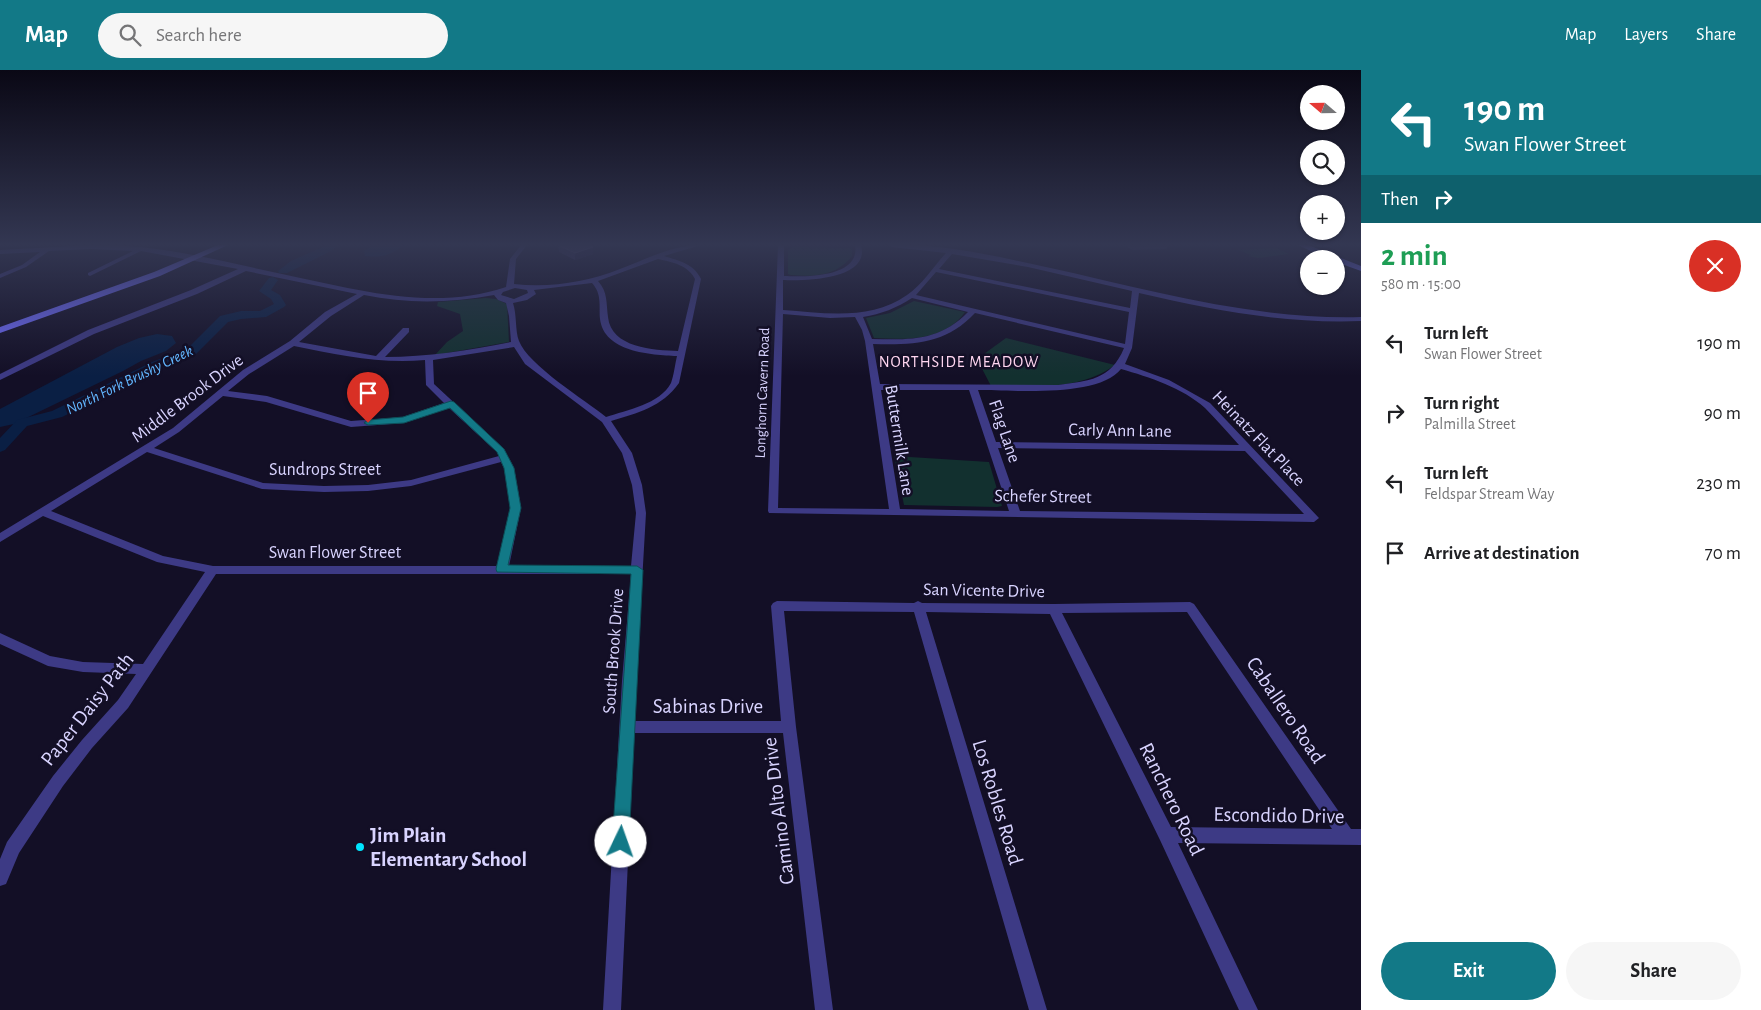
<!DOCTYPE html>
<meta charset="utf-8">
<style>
:root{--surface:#fff;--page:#f6f6f6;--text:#202124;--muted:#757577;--accent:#127987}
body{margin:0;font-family:"Alegreya Sans",sans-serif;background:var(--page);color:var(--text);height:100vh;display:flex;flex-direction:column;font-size:19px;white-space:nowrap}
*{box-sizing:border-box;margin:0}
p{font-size:16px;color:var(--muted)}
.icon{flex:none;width:28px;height:28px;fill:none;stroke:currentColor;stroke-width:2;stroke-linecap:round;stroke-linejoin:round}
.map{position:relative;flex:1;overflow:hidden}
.sheet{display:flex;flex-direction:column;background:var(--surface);width:400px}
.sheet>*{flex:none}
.banner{background:#127987;color:#fff;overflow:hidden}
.needle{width:32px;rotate:290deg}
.tools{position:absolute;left:1300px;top:15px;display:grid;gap:10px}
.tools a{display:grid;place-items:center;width:45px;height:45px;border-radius:50%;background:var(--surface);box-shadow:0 1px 4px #0004;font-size:25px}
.pin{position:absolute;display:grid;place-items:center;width:42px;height:42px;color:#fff;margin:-51px -21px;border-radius:50% 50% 50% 0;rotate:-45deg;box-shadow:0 0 5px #0007}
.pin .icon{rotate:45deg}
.me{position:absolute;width:55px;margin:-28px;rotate:3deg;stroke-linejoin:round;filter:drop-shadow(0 0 4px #0008)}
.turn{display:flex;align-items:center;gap:18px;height:105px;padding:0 20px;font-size:22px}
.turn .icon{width:65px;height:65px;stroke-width:2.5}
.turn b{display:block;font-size:35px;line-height:42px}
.then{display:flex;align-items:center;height:48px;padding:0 20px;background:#0003;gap:10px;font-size:19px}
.round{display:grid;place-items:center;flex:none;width:52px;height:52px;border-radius:26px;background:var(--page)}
.head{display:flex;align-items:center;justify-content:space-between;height:85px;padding:0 20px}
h1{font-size:30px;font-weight:600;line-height:38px;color:#1e9e55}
.button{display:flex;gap:10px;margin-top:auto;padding:10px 20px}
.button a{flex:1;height:58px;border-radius:30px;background:var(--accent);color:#fff;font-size:20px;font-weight:600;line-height:58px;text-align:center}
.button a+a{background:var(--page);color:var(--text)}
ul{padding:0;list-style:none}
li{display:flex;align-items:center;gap:15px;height:70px;padding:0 20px}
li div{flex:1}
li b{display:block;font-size:19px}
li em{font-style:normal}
header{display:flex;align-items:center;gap:30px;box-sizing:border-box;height:70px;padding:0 25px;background:var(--accent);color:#fff}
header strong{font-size:24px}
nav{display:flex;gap:28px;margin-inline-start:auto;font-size:18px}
.search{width:350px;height:45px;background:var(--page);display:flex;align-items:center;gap:12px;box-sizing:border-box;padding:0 18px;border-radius:28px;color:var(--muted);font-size:19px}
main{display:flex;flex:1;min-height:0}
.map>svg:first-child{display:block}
.green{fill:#12302f}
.water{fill:#0a1f44}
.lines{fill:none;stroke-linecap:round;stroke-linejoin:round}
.river{fill:#0a1f44;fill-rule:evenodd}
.street{fill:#3d3a85;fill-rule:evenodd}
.secondary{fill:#6f6bff;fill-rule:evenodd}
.wall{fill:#312854}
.shaded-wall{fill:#1d163a}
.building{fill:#433a66;stroke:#5a527e}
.route{fill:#127987;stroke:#0c4f58}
.poi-dot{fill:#00e5ff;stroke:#130f26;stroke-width:2}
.labels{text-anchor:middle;stroke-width:5;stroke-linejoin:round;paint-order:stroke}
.far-street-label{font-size:15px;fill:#d9d4ff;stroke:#130f26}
.far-neighbourhood-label{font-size:16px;letter-spacing:1px;fill:#ffd6f0;stroke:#130f26}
.far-water-label{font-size:16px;font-style:italic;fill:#62b6ff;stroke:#130f26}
.street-label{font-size:18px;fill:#d9d4ff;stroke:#130f26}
.near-street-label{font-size:21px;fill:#d9d4ff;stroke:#130f26}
.near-poi-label{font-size:21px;font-weight:bold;fill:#d9d4ff;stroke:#130f26;text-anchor:start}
</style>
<header>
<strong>Map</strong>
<div class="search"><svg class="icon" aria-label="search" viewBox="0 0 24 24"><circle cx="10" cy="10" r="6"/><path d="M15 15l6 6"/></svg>Search here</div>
<nav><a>Map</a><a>Layers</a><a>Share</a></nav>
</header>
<main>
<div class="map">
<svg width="1361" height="940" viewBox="0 0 1361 940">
<rect width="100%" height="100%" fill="#130f26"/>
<g class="green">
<path d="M1272,176L1289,184L1258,188L1248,186L1251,185L1238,180L1274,178Z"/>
<path d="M793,177L852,178V186C836,206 815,207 791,205L788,204V180Z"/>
<path d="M486,228L496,229L507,234L509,272L435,285L447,272L463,261L460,244L437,236L438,232Z"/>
<path d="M914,231L965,242C945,271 906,270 874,268L866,248L890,243Z"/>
<path d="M1006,268L1115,295C1080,321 1033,316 991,316L977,289Z"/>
<path d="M894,386L989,392L1002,436L997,437L904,435Z"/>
</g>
<g class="water">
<path d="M372,175H404C391,185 382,188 365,186L364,181Z"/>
<path d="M157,264L172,266L176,273L166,281L141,291L123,301L14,354L0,357V339L117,277L139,268Z"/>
</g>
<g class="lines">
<g class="river">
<path d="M327,175H339L331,181L287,203H279L278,201L291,191Z"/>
<path d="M273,207L278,210L271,220L280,225L286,235L284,237L266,247L241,249L228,252L196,284L162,298L62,347L27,356L5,380L0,382V368L17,350L52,341L152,292L188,278L220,246L241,241H260L274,234L271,229L259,221L269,208Z"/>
</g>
<g class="street">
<path d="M91,175C107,176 124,175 140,177C188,182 235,194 282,204C354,219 433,242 506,217L510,189L521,175H527L516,189L514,214C550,218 587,212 620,199C647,189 672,175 701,175L664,186C680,191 694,194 701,209L679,313C662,337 638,343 611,351L632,383L642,415L646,443L634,651H781L771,536L773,533L777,531L914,533L918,531L922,533L1054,534L1190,532L1194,534L1351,759H1361V775L1178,773L1258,940H1239L1160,770L1050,544L926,542L1047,940H1029L914,542L784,541L796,657L833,940H815L783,663H634L621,940H603L622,611L631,504H216L128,638L92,678L63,716L19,783L6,814L0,816V789L7,772L53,706L82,670L118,630L136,604L83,602L48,596L0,574V563L50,586L83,592L143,594L205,502L157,492L43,446L0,472V463L173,358L243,300L290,271L325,242L357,224L246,201L197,224L94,264L0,310V304L88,260L191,220L238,199L141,181L90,206L88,205V203L133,181L91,179L49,181L26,197L0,208V204L22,195L40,182L0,184V180ZM658,189C672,192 688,195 695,209L678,281C654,280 611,278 608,247C606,233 608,222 598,211ZM592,213C602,224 599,235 600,249C604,282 651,285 677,286C675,294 674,305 671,313C660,334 627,340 606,347C585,330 528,295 519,271C515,261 517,245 513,233L527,230L536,224L534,220ZM515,218L527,220L528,223L514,229L501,225L503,222ZM364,225C407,234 451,233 494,225L498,230L506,233L509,246L511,272C469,280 428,287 385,287L409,262V258H403L376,286L299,272L331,246ZM294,276C338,285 380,294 425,290L426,315L444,333L403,347L351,351L267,326L228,321L249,304ZM514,277L525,294L602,352L622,383L632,415L636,443L631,496H509L521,438L514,398L504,379L434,314L433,290ZM223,326L266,332L351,357L404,353L449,338L497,382L499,386L411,410L368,415L324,416L263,413L154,378L179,362ZM147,382L262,419L324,422L368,421L411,416L501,392L504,398L511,438L497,496H213L163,486L51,441ZM1187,542L1332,759L1171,757L1062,543Z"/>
<path d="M778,175H784V206C804,207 861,208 855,175H861C871,210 804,211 783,210V240C824,243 871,251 907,225C922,215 934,196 946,183L892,177L889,175C941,173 995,186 1046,197C1151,220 1253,250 1361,247V251C1285,254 1213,240 1139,223L1132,278L1125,294L1169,310L1210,333L1319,448L1314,452L769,443L768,441ZM952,184L1028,197L1132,221L1130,238L939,199ZM936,202L1129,242L1125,274L916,225ZM912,228L968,242C940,271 910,270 872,269L863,247C881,244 897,238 912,228ZM975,243L1124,278C1111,310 1088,311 1058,315L880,314L873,274C914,275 946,274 975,243ZM783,244L830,248L855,247L862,260L865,271L889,439L778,438ZM1121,299C1149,307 1183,318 1205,338C1217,350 1228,363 1239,375L996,372L978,320C1013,320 1098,328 1121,299ZM881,320H969L1009,441L900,439ZM998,378L1245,381L1304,444L1020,441Z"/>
</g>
<g class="secondary">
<path d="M218,175H228L160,206L0,263V257L154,202Z"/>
<path d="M1298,175H1308L1361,196V201L1336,192V189H1328Z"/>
</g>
</g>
<g class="wall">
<path d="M558,175L593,177V184L575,190L559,182Z"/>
<path d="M1125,175H1168L1166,179L1132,180Z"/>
</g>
<path class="shaded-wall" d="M593,177V184L575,190V183Z"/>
<path class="building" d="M558,175H588L593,177L575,183Z"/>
<linearGradient id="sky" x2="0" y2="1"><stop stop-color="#0a0815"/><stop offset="0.57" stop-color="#333752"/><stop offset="1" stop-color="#333752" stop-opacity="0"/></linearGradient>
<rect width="1361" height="306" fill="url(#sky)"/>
<path class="route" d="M451,331L454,332L504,379L514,398L521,438L508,495L637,496L643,500L629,772L626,778L621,780L615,778L612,772L631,504L497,502L496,499L510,438L504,398L497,382L450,338L404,353L368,355L364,353L368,350L403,347Z"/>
<circle class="poi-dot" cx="360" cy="777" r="5"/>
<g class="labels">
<g class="far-street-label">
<text transform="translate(762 323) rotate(-88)" y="5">Longhorn Cavern Road</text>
</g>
<g class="far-neighbourhood-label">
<text x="959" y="297">NORTHSIDE MEADOW</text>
</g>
<g class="far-water-label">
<text transform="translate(129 309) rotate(-26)" y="6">North Fork Brushy Creek</text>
</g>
<g class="street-label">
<text transform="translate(187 328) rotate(-37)" y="6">Middle Brook Drive</text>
<text transform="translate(1120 360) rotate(1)" y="6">Carly Ann Lane</text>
<text transform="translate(1005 361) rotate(71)" y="6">Flag Lane</text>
<text transform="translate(1259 368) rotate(46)" y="6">Heinatz Flat Place</text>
<text transform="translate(900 370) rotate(81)" y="6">Buttermilk Lane</text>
<text x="325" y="405">Sundrops Street</text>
<text transform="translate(1043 426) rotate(1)" y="6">Schefer Street</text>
<text x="335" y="488">Swan Flower Street</text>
<text transform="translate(984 520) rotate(1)" y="6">San Vicente Drive</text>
<text transform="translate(613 581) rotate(-86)" y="6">South Brook Drive</text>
</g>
<g class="near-street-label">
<text x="708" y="643">Sabinas Drive</text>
<text transform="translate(87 639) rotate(-52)" y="7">Paper Daisy Path</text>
<text transform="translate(1286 640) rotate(56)" y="7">Caballero Road</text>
<text transform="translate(1172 729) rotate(64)" y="7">Ranchero Road</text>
<text transform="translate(998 732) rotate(73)" y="7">Los Robles Road</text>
<text transform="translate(778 741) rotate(-97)" y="7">Camino Alto Drive</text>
<text transform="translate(1279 745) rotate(1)" y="7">Escondido Drive</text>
</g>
<g class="near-poi-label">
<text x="370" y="772">Jim Plain<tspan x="370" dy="24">Elementary School</tspan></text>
</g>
</g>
</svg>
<div class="tools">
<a><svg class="needle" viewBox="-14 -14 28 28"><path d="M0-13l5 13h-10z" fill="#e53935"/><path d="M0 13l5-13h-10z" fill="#757577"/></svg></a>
<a><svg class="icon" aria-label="search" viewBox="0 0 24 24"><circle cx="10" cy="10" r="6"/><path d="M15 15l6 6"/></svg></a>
<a>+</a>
<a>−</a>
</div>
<div class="pin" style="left:368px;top:353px;background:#d93025"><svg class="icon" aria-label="arrive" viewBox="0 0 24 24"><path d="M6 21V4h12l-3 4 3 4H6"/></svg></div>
<svg class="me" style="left:621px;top:772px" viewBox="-20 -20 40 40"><circle r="19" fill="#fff"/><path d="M0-13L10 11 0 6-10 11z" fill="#127987"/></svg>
</div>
<section class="sheet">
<div class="banner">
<div class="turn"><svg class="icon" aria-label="left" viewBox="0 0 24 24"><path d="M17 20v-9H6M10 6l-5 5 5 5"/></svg><div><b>190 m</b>Swan Flower Street</div></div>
<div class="then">Then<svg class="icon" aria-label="right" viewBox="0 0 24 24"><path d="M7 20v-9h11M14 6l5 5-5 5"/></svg></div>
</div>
<div class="head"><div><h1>2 min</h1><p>580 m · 15:00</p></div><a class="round" style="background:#d93025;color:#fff"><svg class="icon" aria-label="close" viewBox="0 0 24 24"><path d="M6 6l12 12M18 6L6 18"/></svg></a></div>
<ul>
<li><svg class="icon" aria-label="left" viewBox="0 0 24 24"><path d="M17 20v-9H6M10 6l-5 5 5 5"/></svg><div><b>Turn left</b><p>Swan Flower Street</p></div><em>190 m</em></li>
<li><svg class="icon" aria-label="right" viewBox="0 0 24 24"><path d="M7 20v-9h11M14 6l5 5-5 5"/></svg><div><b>Turn right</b><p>Palmilla Street</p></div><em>90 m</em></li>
<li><svg class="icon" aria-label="left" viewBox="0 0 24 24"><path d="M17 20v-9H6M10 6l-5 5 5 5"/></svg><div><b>Turn left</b><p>Feldspar Stream Way</p></div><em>230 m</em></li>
<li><svg class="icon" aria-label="arrive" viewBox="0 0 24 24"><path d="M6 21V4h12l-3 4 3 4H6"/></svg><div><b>Arrive at destination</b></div><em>70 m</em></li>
</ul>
<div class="button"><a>Exit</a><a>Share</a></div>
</section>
</main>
